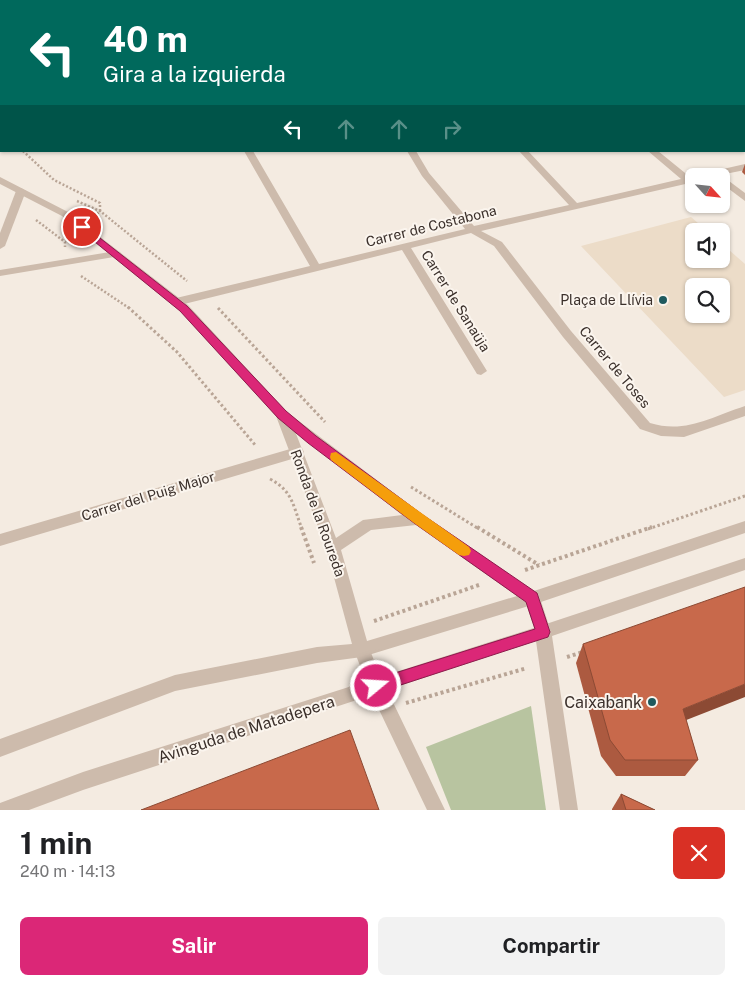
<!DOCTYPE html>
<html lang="es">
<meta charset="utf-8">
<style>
:root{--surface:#fff;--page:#f2f2f2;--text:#202124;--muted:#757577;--accent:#db2777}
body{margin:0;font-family:"Public Sans",sans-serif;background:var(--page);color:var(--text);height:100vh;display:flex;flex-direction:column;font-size:19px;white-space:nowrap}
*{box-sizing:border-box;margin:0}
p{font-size:16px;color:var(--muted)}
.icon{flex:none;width:28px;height:28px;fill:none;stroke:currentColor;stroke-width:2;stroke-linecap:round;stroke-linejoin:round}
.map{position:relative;height:810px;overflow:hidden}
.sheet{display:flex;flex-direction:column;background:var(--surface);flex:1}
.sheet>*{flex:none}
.top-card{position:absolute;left:0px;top:0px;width:745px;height:152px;box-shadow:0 1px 4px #0004;background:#00695c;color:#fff;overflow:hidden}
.needle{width:32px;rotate:117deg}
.fabs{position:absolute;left:685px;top:168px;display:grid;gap:10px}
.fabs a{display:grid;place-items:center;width:45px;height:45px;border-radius:8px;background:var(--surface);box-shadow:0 1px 4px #0004;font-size:25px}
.pin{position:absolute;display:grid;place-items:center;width:42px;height:42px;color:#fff;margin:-21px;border:2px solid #fff;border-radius:50%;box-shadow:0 1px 5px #0007}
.me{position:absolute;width:55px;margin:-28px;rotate:72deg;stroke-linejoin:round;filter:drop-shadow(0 0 4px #0008)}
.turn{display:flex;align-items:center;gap:18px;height:105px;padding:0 20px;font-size:22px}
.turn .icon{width:65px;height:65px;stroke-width:2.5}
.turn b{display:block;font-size:35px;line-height:42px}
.lanes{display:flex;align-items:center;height:48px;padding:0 20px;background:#0003;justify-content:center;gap:25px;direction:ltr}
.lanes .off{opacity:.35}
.round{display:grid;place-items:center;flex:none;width:52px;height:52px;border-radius:8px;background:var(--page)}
.overview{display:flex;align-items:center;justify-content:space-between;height:85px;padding:0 20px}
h1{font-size:30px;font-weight:700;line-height:38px}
.primary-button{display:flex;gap:10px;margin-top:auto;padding:10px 20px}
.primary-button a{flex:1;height:58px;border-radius:8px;background:var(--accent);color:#fff;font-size:20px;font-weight:700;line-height:58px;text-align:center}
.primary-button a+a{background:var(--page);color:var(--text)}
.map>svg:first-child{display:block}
.green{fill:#b8c4a0}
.plaza{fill:#ecdcc8;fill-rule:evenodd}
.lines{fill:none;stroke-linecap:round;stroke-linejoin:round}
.stream{fill:#7fb0b2;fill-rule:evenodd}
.path-far3{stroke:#b9a596;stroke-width:2;stroke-dasharray:1 1;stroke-linecap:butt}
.path-far2{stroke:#b9a596;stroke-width:2.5;stroke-dasharray:2 2;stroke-linecap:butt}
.path-far1{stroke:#b9a596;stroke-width:3;stroke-dasharray:2.5 2.5;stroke-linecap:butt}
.path{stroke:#b9a596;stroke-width:4;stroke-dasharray:3 3;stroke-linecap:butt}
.service{fill:#cdbbac;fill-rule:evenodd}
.minor{fill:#cdbbac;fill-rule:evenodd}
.tertiary{fill:#cdbbac;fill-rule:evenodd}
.wall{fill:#ac5a40}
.shaded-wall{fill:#8c4a34}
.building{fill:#c8694b;stroke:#8c4a34}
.route{fill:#db2777;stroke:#8e194d}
.slow{fill:#f59e0b}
.poi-dot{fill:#1f5a5e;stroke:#fbf5ee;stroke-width:2}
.labels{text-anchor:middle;stroke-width:4;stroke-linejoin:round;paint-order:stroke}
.street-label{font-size:14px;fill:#3b302b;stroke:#fbf5ee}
.poi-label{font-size:14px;fill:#3b302b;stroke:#fbf5ee;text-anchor:end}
.near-poi-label{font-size:16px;fill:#3b302b;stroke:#fbf5ee;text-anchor:end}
.near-street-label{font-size:16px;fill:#3b302b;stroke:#fbf5ee}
</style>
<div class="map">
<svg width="745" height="810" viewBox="0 0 745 810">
<rect width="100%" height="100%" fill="#f4ebe1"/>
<path class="green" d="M531,706L546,810H451L426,747Z"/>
<path class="plaza" d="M691,217L707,231H694V259H721V243L745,264V390L724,397L581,246ZM694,286H721V314H694Z"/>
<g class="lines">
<g class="stream">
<path d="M125,0H136L134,1H124Z"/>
<rect x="0" y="53" width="1" height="3"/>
</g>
<path class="path-far3" d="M125,1L129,0"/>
<g class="path-far2">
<path d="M23,151L54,180L100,203V211L94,217"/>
<path d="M77,201L100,211L187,281"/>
<path d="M36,220L65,242V247"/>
<path d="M81,276L129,308"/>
</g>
<g class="path-far1">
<path d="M128,307L177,352L256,446"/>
<path d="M218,308L325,422"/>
<path d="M270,479C293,491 293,506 302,529"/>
<path d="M411,487L479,529"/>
<path d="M648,529L745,496"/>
</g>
<g class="path">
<path d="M301,527L314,563"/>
<path d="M477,527L539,565"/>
<path d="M525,570L652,527"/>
<path d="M374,621L479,585"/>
<path d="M567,657L583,652"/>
<path d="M406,703L527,668"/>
</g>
<rect class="service" x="0" y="10" width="1" height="4"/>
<g class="minor">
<rect x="644" y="0" width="7" height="1"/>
<path d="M244,151H253L319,264L465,229L422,176L407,151H416L429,173L474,226L569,205L519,151H528L577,203L681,179L648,151H658L690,177L694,176V182L481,231L502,242L571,331L650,423C685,434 711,417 745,406V416L684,437L661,436L640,429L563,337L494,246L471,233L411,248L487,371L481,375L477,374L402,250L176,306L172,305L170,302L172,299L310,266Z"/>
<path d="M745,164V170L715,176H699L701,174Z"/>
<path d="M721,175L745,193V201L721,183V176H718Z"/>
<path d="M21,188L26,191L5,246L0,249V233L16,191Z"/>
<path d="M116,251L120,252L121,254L120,256L0,276V270Z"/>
<path d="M297,447L302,448L304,452L302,456L0,546V534Z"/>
<path d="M532,591L537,593L540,598L551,632L549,637L543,639L537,637L524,598L527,593Z"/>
<path d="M362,643L368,645L384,686L382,692L376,694L370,692L354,650L356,645Z"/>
</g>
<g class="tertiary">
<path d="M0,177L68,212L188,305L287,412L423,515L534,591L745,521V533L532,605L362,657L317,663L175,691L0,757V739L175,675L317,647L352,644L326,548L276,416L180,311L62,216L0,184ZM295,431L402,515L363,520L336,538ZM416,525L517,596L367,641L341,550L371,530Z"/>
<path d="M745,558V570L552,636L578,810H560L536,641L387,690L445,810H427L372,695L83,790L29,810H0V803L83,772L543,625Z"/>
</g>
</g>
<g class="wall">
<path d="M744,5H745V106L744,105Z"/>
<path d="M745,164V175L742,172Z"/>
<path d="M583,644L686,720L698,760L685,776H616L601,756L576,663Z"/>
<path d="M621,794L655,810H612V809Z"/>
</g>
<path class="shaded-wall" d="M745,684V697L671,726L683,709Z"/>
<g class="building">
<path d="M697,0H733L736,1H690Z"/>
<path d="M744,5H745V89L744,88Z"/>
<path d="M745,587V684L683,709L698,760H625L610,740L583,644Z"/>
<path d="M350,730L379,810H141Z"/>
<path d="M621,794L655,810H626Z"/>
</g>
<path class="route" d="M82,224L187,306L286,411L316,436L423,515L537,593L550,632L548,637L376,693L371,691L369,686L371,681L376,679L535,629L526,602L414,523L308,443L278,418L180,311L79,229V225Z"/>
<path class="slow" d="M336,452L469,547L471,551L469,555L464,556L459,555L414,523L331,460L330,457L331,453Z"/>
<g class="poi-dot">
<circle cx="663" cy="300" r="5"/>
<circle cx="652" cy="702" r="5"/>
</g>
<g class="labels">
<g class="street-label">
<text transform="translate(431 226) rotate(-14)" y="5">Carrer de Costabona</text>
<text transform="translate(456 301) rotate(58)" y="5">Carrer de Sanaüja</text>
<text transform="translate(615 367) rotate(50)" y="5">Carrer de Toses</text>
<text transform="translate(148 496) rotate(-17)" y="5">Carrer del Puig Major</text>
<text transform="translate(318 513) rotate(70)" y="5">Ronda de la Roureda</text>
</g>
<g class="poi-label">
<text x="653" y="305">Plaça de Llívia</text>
</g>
<g class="near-poi-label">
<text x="642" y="708">Caixabank</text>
</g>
<g class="near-street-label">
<text transform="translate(246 729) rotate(-18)" y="6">Avinguda de Matadepera</text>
</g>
</g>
</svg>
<div class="fabs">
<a><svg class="needle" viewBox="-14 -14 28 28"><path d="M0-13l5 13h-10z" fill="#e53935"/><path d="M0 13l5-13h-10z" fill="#757577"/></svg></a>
<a><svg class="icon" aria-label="sound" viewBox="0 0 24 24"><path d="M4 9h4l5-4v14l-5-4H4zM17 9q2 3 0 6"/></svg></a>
<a><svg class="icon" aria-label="search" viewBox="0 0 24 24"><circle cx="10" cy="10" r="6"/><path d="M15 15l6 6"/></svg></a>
</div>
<div class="pin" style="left:82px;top:227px;background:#d93025"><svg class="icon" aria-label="arrive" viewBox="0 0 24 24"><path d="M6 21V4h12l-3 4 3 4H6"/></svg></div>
<svg class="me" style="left:376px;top:686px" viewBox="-20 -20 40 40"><circle r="17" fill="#db2777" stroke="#fff" stroke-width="3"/><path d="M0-11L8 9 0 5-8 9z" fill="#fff"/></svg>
<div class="top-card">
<div class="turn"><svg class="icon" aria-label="left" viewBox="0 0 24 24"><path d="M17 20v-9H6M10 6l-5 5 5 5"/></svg><div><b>40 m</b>Gira a la izquierda</div></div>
<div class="lanes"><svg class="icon" aria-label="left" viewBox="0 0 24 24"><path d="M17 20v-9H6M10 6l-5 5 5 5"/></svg><svg class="icon off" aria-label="ahead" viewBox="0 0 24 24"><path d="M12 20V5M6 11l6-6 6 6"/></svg><svg class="icon off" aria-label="ahead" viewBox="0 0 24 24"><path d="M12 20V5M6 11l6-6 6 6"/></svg><svg class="icon off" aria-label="right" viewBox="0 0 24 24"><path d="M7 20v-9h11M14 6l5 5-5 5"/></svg></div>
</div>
</div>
<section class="sheet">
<div class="overview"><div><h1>1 min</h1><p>240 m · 14:13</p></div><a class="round" style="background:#d93025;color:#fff"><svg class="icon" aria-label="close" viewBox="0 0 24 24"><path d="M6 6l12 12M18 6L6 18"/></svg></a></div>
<div class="primary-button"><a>Salir</a><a>Compartir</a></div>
</section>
